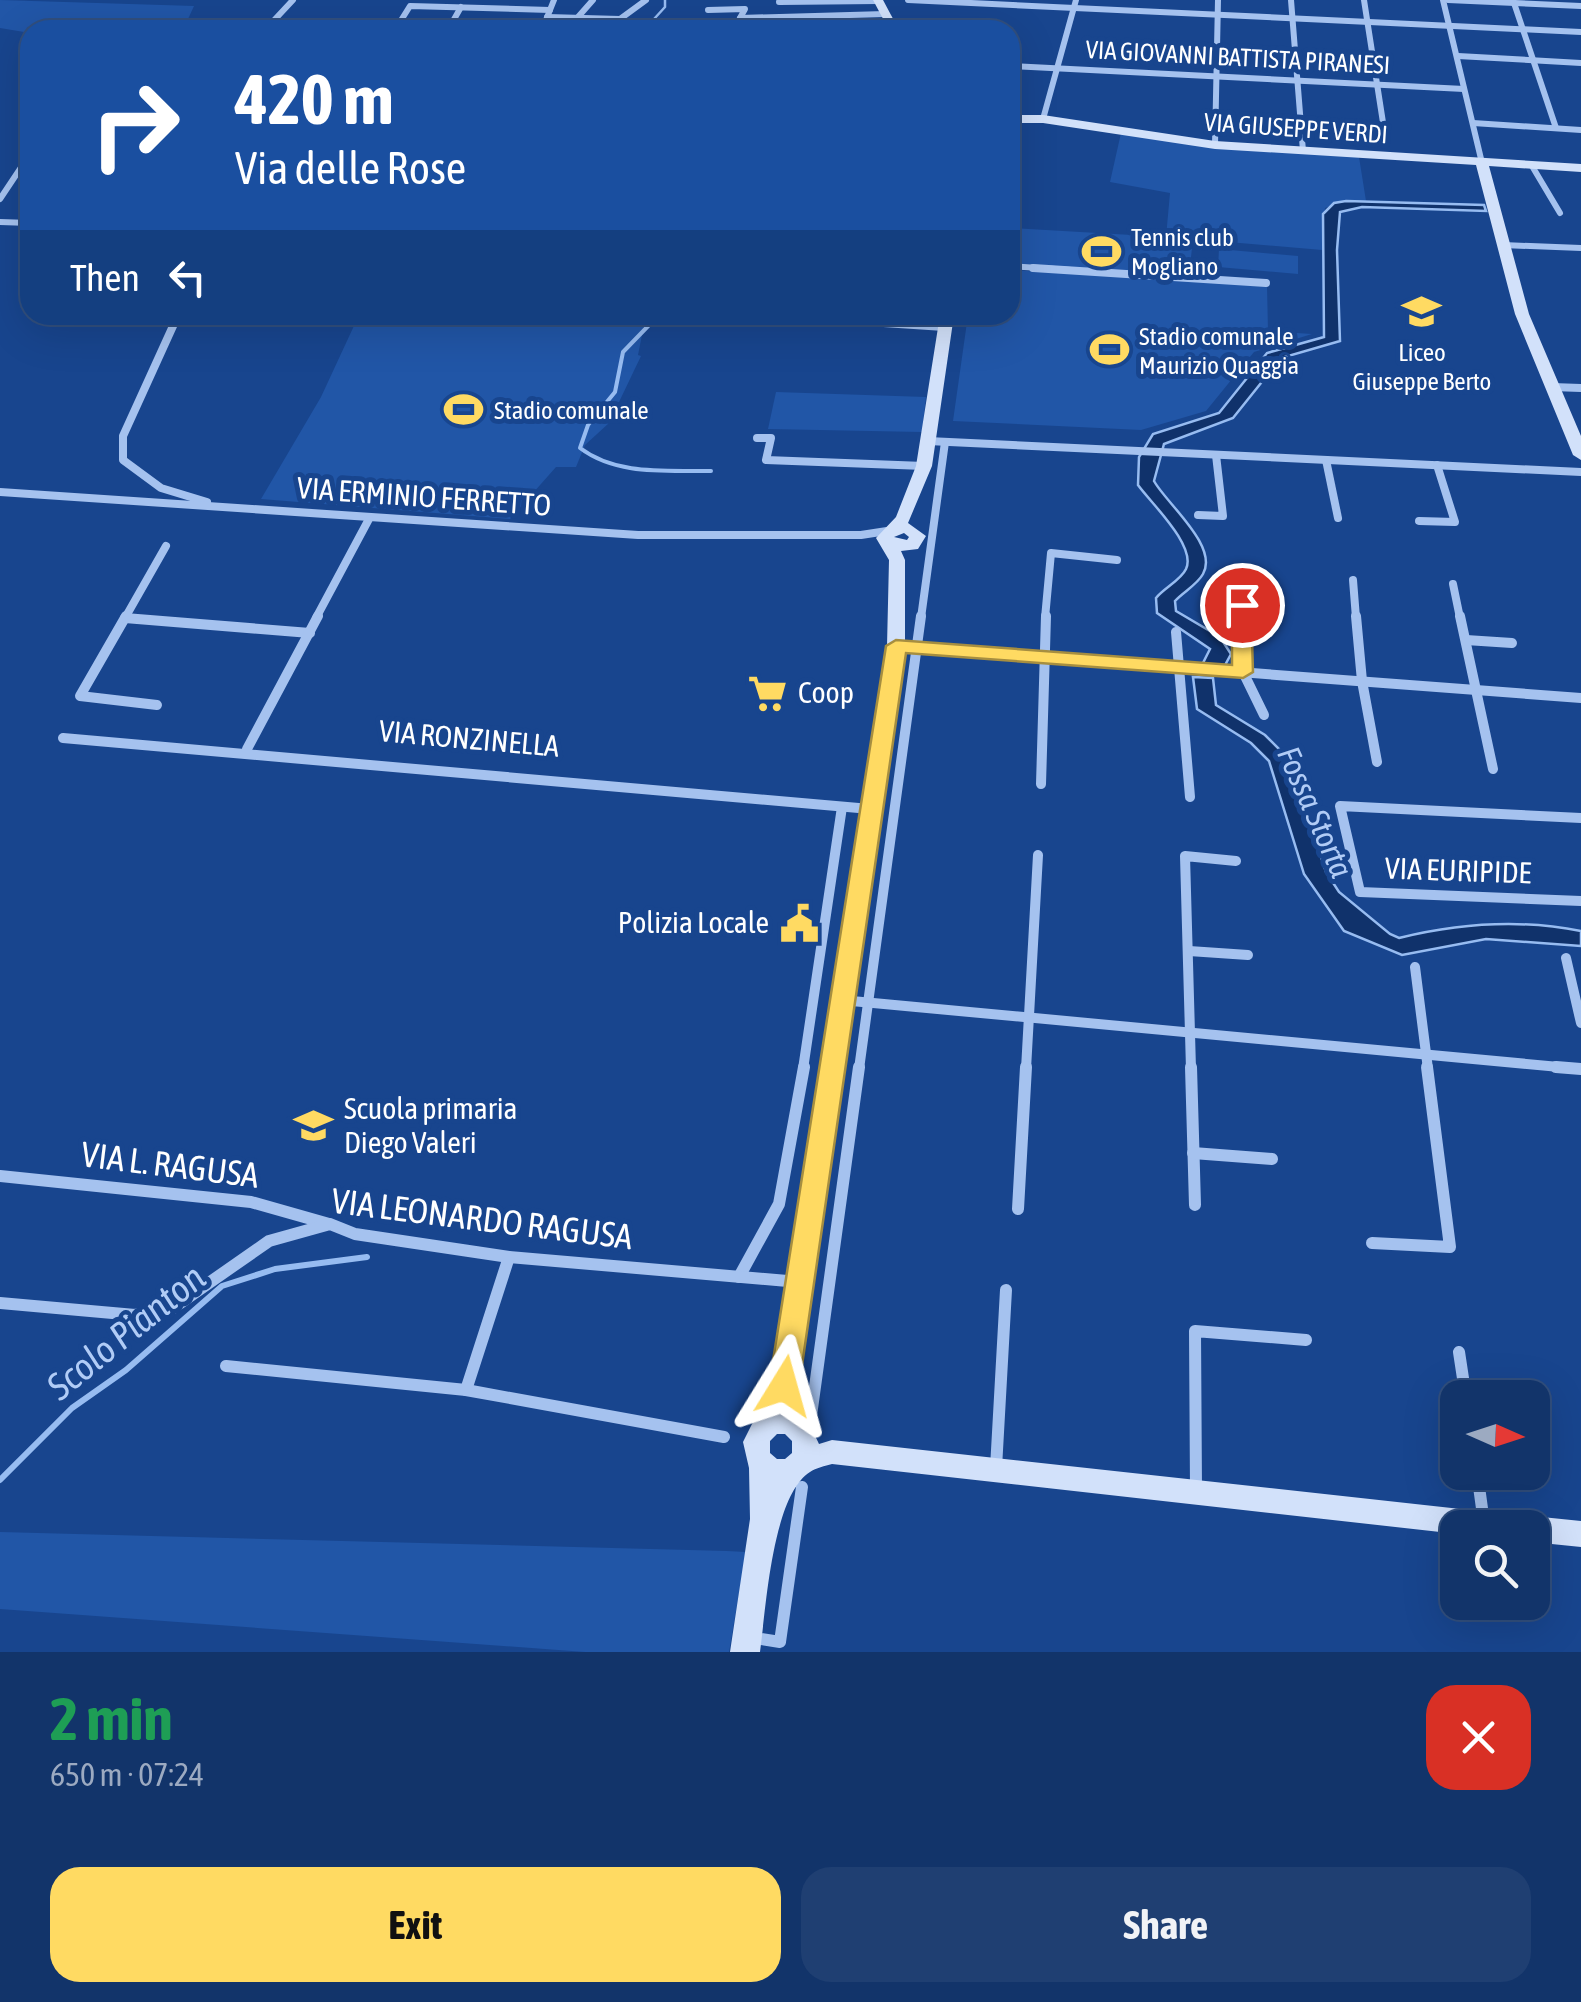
<!DOCTYPE html>
<meta charset="utf-8">
<style>
:root{--surface:#12346a;--page:#1f3f72;--text:#f1f3f6;--muted:#9caac1;--line:#314f7e;--accent:#ffda62}
body{margin:0;font-family:"Asap Condensed",sans-serif;background:var(--page);color:var(--text);height:100vh;display:flex;flex-direction:column;font-size:38px;white-space:nowrap}
*{box-sizing:border-box;margin:0}
p{font-size:32px;color:var(--muted)}
.icon{flex:none;width:55px;height:55px;fill:none;stroke:currentColor;stroke-width:2;stroke-linecap:round;stroke-linejoin:round}
.map{position:relative;height:1652px;overflow:hidden}
.side{display:flex;flex-direction:column;background:var(--surface);flex:1}
.side>*{flex:none}
.hud{position:absolute;left:20px;top:20px;width:1000px;height:305px;border-radius:30px;box-shadow:0 10px 40px #0002,0 0 0 2px var(--line);background:#1a4fa0;color:#fff;overflow:hidden}
.needle{width:65px;rotate:93deg}
.buttons{position:absolute;left:1440px;top:1380px;display:grid;gap:20px}
.buttons a{display:grid;place-items:center;width:110px;height:110px;border-radius:20px;background:var(--surface);box-shadow:0 10px 40px #0002,0 0 0 2px var(--line);font-size:50px}
.pin{position:absolute;display:grid;place-items:center;width:85px;height:85px;color:#fff;margin:-42px;border:5px solid #fff;border-radius:50%;box-shadow:0 2px 10px #0007}
.me{position:absolute;width:110px;margin:-55px;rotate:8deg;stroke-linejoin:round;filter:drop-shadow(0 0 8px #0008)}
.turn{display:flex;align-items:center;gap:35px;height:210px;padding:0 50px;font-size:45px}
.turn .icon{width:130px;height:130px;stroke-width:2.5}
.turn b{display:block;font-size:70px;line-height:85px}
.then{display:flex;align-items:center;height:95px;padding:0 50px;background:#0003;gap:20px;font-size:38px}
.round{display:grid;place-items:center;flex:none;width:105px;height:105px;border-radius:30px;background:var(--page)}
.head{display:flex;align-items:center;justify-content:space-between;height:170px;padding:0 50px}
h1{font-size:60px;font-weight:700;line-height:75px;color:#1e9e55}
.button{display:flex;gap:20px;margin-top:auto;padding:20px 50px}
.button a{flex:1;height:115px;border-radius:30px;background:var(--accent);color:#111;font-size:40px;font-weight:700;line-height:115px;text-align:center}
.button a+a{background:var(--page);color:var(--text)}
.map>svg:first-child{display:block}
.green{fill:#2156a7}
.water{fill:#10326b;stroke:#97bcf1;stroke-width:2.5}
.lines{fill:none;stroke-linecap:round;stroke-linejoin:round}
.stream-far2{stroke:#97bcf1;stroke-width:2.5}
.stream-far1{stroke:#97bcf1;stroke-width:4}
.stream{stroke:#97bcf1;stroke-width:6}
.street-far3{stroke:#a5c2ef;stroke-width:6}
.street-far2{stroke:#a5c2ef;stroke-width:8}
.street-far1{stroke:#a5c2ef;stroke-width:10}
.street{stroke:#a5c2ef;stroke-width:12}
.secondary{fill:#d2e1fa;fill-rule:evenodd}
.route{fill:#ffda62;stroke:#a68e40;stroke-width:2.5}
.labels{text-anchor:middle;stroke-width:10;stroke-linejoin:round;paint-order:stroke}
.far-street-label{font-size:25px;fill:#fff;stroke:#18458e}
.far-poi-label{font-size:25px;fill:#fff;stroke:#18458e;text-anchor:start}
.street-label{font-size:30px;fill:#fff;stroke:#18458e}
.poi-label{font-size:30px;fill:#fff;stroke:#18458e;text-anchor:start}
.water-label{font-size:32px;font-style:italic;fill:#b1ccf6;stroke:#18458e}
.near-street-label{font-size:35px;fill:#fff;stroke:#18458e}
.near-water-label{font-size:38px;font-style:italic;fill:#b1ccf6;stroke:#18458e}
</style>
<div class="map">
<svg width="1581" height="1652" viewBox="0 0 1581 1652">
<rect width="100%" height="100%" fill="#18458e"/>
<g class="green">
<path d="M0,0L194,6L183,30L30,33L0,28Z"/>
<path d="M1121,133L1359,157L1366,201H1345L1325,208L1322,250L1193,239L1189,275L1010,263V228L1166,237L1170,193L1110,182Z"/>
<path d="M1219,249L1298,256V274L1218,267Z"/>
<path d="M1010,270L1267,286L1268,331L1312,334L1254,352L1206,411L1141,430L953,421L968,315H1010Z"/>
<path d="M359,315H646L638,355L641,356L609,423L585,445L576,467H556L510,519L261,499L321,397Z"/>
<path d="M776,392L926,397L922,432L768,429Z"/>
<path d="M0,1532L727,1551L746,1552L729,1652H585L0,1609Z"/>
</g>
<g class="water">
<path d="M1346,201L1484,205L1486,211L1362,207L1340,212L1337,250L1340,341L1281,358L1233,418L1164,444L1154,481C1166,503 1219,546 1203,574C1197,585 1183,592 1175,601L1176,611L1220,637L1231,654L1224,667L1202,665L1210,649L1157,613L1156,598C1164,588 1181,580 1186,569C1197,546 1150,502 1138,485L1139,457L1153,434L1219,413L1267,353L1324,337L1323,214L1334,203Z"/>
<path d="M1193,677L1213,678L1216,705L1265,735L1289,759L1326,872L1339,892L1390,934L1399,938C1460,923 1520,919 1581,931V946L1486,939L1402,955L1344,931L1304,874L1269,761L1251,743L1197,709Z"/>
</g>
<g class="lines">
<path class="stream-far2" d="M644,30L665,7V0"/>
<path class="stream-far1" d="M653,315L652,322L623,352L615,392L588,425L580,448C617,476 667,470 711,471"/>
<path class="stream" d="M0,1480L72,1408L126,1370L222,1286L275,1269L367,1257"/>
<g class="street-far3">
<path d="M908,0L1581,32"/>
<path d="M1291,0L1303,151"/>
<path d="M1364,0L1384,129"/>
<path d="M1443,0L1482,163"/>
<path d="M1448,0L1581,6"/>
<path d="M1513,0L1556,128"/>
<path d="M779,2L878,1"/>
<path d="M708,10L745,9L740,18"/>
<path d="M547,17L620,19"/>
<path d="M578,17L593,0"/>
<path d="M686,28L734,29"/>
<path d="M267,29L306,30"/>
<path d="M265,30L293,0"/>
<path d="M395,30L410,6L550,10"/>
<path d="M448,30L461,7"/>
<path d="M479,30L481,25"/>
<path d="M513,30L516,26"/>
<path d="M542,30L554,0"/>
<path d="M605,30L646,0"/>
<path d="M734,30L740,18L885,14"/>
<path d="M1458,56L1581,63"/>
<path d="M1010,66L1464,89"/>
<path d="M1043,119L1076,0"/>
<path d="M1473,123L1581,130"/>
<path d="M1215,145L1218,0"/>
<path d="M1532,166L1560,213"/>
<path d="M0,199L30,154"/>
<path d="M0,222L30,223"/>
<path d="M1503,245L1581,248"/>
<path d="M1010,266L1071,270"/>
</g>
<g class="street-far2">
<path d="M1033,268L1266,283"/>
<path d="M178,315L123,436V460L161,488L207,502"/>
<path d="M762,315L944,327"/>
<path d="M1552,387L1581,388"/>
<path d="M757,438H771L766,460L924,466"/>
<path d="M928,441L1581,472"/>
<path d="M1326,460L1338,518"/>
<path d="M0,492L638,535H861L887,531"/>
<path d="M1198,515L1223,516L1216,455"/>
<path d="M1419,521L1455,522L1437,465"/>
<path d="M1241,572L1242,618"/>
<path d="M1353,580L1356,618"/>
<path d="M1453,584L1460,618"/>
<path d="M125,618L166,546"/>
<path d="M316,618L369,519"/>
<path d="M921,618L945,442"/>
<path d="M1045,618L1051,553L1117,560"/>
</g>
<g class="street-far1">
<path d="M126,616L80,696L157,705"/>
<path d="M1242,616L1243,672L1264,715"/>
<path d="M1356,616L1362,681L1377,762"/>
<path d="M1460,616L1493,769"/>
<path d="M125,618L310,633"/>
<path d="M1176,632L1190,797"/>
<path d="M1466,640L1512,643"/>
<path d="M896,646L1581,698"/>
<path d="M63,738L870,809"/>
<path d="M247,749L318,616"/>
<path d="M1041,784L1046,616"/>
<path d="M1581,818L1340,806L1360,892L1581,901"/>
<path d="M1189,951L1248,955"/>
<path d="M1566,958L1581,1023"/>
<path d="M1415,967L1428,1069"/>
<path d="M841,1000L1581,1069"/>
<path d="M803,1069L842,807"/>
<path d="M859,1069L921,616"/>
<path d="M1026,1069L1038,855"/>
<path d="M1191,1069L1185,856L1236,861"/>
</g>
<g class="street">
<path d="M1191,1067L1195,1205"/>
<path d="M1556,1067L1581,1069"/>
<path d="M1193,1153L1272,1159"/>
<path d="M0,1176L251,1202L329,1224"/>
<path d="M1018,1209L1026,1067"/>
<path d="M1372,1243L1450,1247L1427,1067"/>
<path d="M739,1277L779,1204L804,1067"/>
<path d="M0,1303L135,1315L173,1308L269,1241L330,1224L355,1234L509,1257L799,1282"/>
<path d="M1459,1352L1466,1398"/>
<path d="M226,1366L466,1390L724,1437"/>
<path d="M466,1390L509,1257"/>
<path d="M810,1423L859,1067"/>
<path d="M996,1468L1006,1290"/>
<path d="M1477,1472L1484,1523"/>
<path d="M1196,1490L1195,1331L1306,1340"/>
<path d="M748,1637L780,1642L802,1487"/>
</g>
<g class="secondary">
<path d="M873,0H883L899,30H889Z"/>
<path d="M1010,115H1043L1215,141L1581,164V172L1489,166L1529,314L1581,436V460L1573,455L1515,314L1476,165L1215,149L1043,123H1010Z"/>
<path d="M940,315H954L932,466L908,523L926,536L918,549L901,551L905,560V646L797,1386L786,1411L808,1421L819,1444L832,1440L1515,1515L1525,1519L1532,1516L1581,1521V1547L1532,1542V1528H1458V1534L832,1464C825,1466 816,1468 810,1472C772,1496 766,1609 760,1652H730L750,1519L749,1468L743,1442L771,1386L887,646L889,560L876,538L896,517L916,466ZM904,533L909,537L907,540L894,537ZM777,1434H785L792,1441V1453L785,1459H777L770,1453V1441Z"/>
</g>
</g>
<path class="route" d="M1242,599L1251,605L1253,672L1243,678L906,653L799,1386L795,1396L784,1400L773,1396L769,1386L886,646L896,640L1232,665V605Z"/>
<defs>
<symbol id="stadium-bare" viewBox="-9 -9 18 18"><path d="M0-5a6.5 5 0 1 0 0 10a6.5 5 0 1 0 0-10ZM-3.5-1.8h7v3.6h-7Z" fill="#ffda62" stroke="#18458e" stroke-width="2.5" paint-order="stroke"/></symbol>
<symbol id="school-bare" viewBox="-9 -9 18 18"><path d="M0-5L7-2L0 1L-7-2ZM-4 1L0 2.5L4 1V4Q0 6-4 4Z" fill="#ffda62" stroke="#18458e" stroke-width="2.5" paint-order="stroke"/></symbol>
<symbol id="supermarket-bare" viewBox="-9 -9 18 18"><path d="M-6-5.5h2.5l.6 2H6L4.5 2H-2.5L-4.4-4H-6ZM-1.5 3.2a1.3 1.3 0 1 0 .1 0ZM3 3.2a1.3 1.3 0 1 0 .1 0Z" fill="#ffda62" stroke="#18458e" stroke-width="2.5" paint-order="stroke"/></symbol>
<symbol id="civic-bare" viewBox="-9 -9 18 18"><path d="M-.6-6.5H3V-4.5H.6V-3L4-1V1h2V6H-6V1h2V-1L-.6-3ZM-1.2 2.5V6h2.4V2.5Z" fill="#ffda62" stroke="#18458e" stroke-width="2.5" paint-order="stroke"/></symbol>
</defs>
<g fill-rule="evenodd">
<use href="#stadium-bare" x="1074" y="224" width="55" height="55"/>
<use href="#school-bare" x="1394" y="284" width="55" height="55"/>
<use href="#stadium-bare" x="1082" y="322" width="55" height="55"/>
<use href="#stadium-bare" x="436" y="382" width="55" height="55"/>
<use href="#supermarket-bare" x="740" y="666" width="55" height="55"/>
<use href="#civic-bare" x="772" y="896" width="55" height="55"/>
<use href="#school-bare" x="286" y="1098" width="55" height="55"/>
</g>
<g class="labels">
<g class="far-street-label">
<text transform="translate(1238 57) rotate(3)" y="9">VIA GIOVANNI BATTISTA PIRANESI</text>
<text transform="translate(1296 128) rotate(4)" y="9">VIA GIUSEPPE VERDI</text>
</g>
<g class="far-poi-label">
<text x="1131" y="246">Tennis club<tspan x="1131" dy="29">Mogliano</tspan></text>
<text x="1139" y="345">Stadio comunale<tspan x="1139" dy="29">Maurizio Quaggia</tspan></text>
<text x="1422" y="361" text-anchor="middle">Liceo<tspan x="1422" dy="29">Giuseppe Berto</tspan></text>
<text x="494" y="419">Stadio comunale</text>
</g>
<g class="street-label">
<text transform="translate(424 497) rotate(4)" y="10">VIA ERMINIO FERRETTO</text>
<text transform="translate(469 739) rotate(5)" y="10">VIA RONZINELLA</text>
<text transform="translate(1458 871) rotate(2)" y="10">VIA EURIPIDE</text>
</g>
<g class="poi-label">
<text x="798" y="703">Coop</text>
<text x="769" y="933" text-anchor="end">Polizia Locale</text>
<text x="344" y="1119">Scuola primaria<tspan x="344" dy="34">Diego Valeri</tspan></text>
</g>
<g class="water-label">
<text transform="translate(1315 812) rotate(66)" y="11">Fossa Storta</text>
</g>
<g class="near-street-label">
<text transform="translate(170 1165) rotate(7)" y="12">VIA L. RAGUSA</text>
<text transform="translate(482 1219) rotate(7)" y="12">VIA LEONARDO RAGUSA</text>
</g>
<g class="near-water-label">
<text transform="translate(126 1332) rotate(-39)" y="13">Scolo Pianton</text>
</g>
</g>
</svg>
<div class="buttons">
<a><svg class="needle" viewBox="-14 -14 28 28"><path d="M0-13l5 13h-10z" fill="#e53935"/><path d="M0 13l5-13h-10z" fill="#9caac1"/></svg></a>
<a><svg class="icon" aria-label="search" viewBox="0 0 24 24"><circle cx="10" cy="10" r="6"/><path d="M15 15l6 6"/></svg></a>
</div>
<div class="pin" style="left:1242px;top:605px;background:#d93025"><svg class="icon" aria-label="arrive" viewBox="0 0 24 24"><path d="M6 21V4h12l-3 4 3 4H6"/></svg></div>
<svg class="me" style="left:784px;top:1386px" viewBox="-20 -20 40 40"><path d="M0-17L14 15 0 8-14 15z" fill="#ffda62" stroke="#fff" stroke-width="4"/></svg>
<div class="hud">
<div class="turn"><svg class="icon" aria-label="right" viewBox="0 0 24 24"><path d="M7 20v-9h11M14 6l5 5-5 5"/></svg><div><b>420 m</b>Via delle Rose</div></div>
<div class="then">Then<svg class="icon" aria-label="left" viewBox="0 0 24 24"><path d="M17 20v-9H6M10 6l-5 5 5 5"/></svg></div>
</div>
</div>
<section class="side">
<div class="head"><div><h1>2 min</h1><p>650 m · 07:24</p></div><a class="round" style="background:#d93025;color:#fff"><svg class="icon" aria-label="close" viewBox="0 0 24 24"><path d="M6 6l12 12M18 6L6 18"/></svg></a></div>
<div class="button"><a>Exit</a><a>Share</a></div>
</section>
